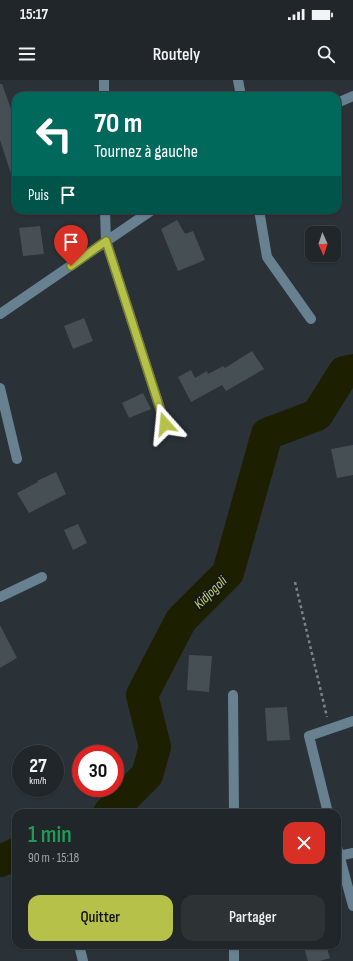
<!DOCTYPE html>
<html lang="fr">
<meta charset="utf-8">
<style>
:root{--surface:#202629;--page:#2d3235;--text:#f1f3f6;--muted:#a2a5a8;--line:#3d4346;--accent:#b6c149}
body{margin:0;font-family:"Sofia Sans Condensed",sans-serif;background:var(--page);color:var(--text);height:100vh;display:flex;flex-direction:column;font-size:15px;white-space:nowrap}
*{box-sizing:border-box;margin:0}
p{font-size:13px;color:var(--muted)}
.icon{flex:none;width:22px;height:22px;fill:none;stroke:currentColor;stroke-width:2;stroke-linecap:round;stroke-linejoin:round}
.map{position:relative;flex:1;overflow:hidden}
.panel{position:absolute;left:12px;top:729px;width:329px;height:140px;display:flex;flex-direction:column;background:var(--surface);border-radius:12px;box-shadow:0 1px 3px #0004,0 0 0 1px var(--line)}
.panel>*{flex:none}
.banner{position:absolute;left:12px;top:12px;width:329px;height:122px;border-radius:12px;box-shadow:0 1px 3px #0004,0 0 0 1px var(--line);background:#00695c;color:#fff;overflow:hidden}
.needle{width:26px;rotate:177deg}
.tools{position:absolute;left:305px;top:146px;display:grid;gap:8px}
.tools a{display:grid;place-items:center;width:36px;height:36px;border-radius:8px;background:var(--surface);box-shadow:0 1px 3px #0004,0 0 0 1px var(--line);font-size:20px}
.speed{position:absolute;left:12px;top:665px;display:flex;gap:8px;font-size:20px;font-weight:700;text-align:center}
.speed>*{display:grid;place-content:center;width:52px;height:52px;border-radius:50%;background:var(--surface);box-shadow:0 1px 3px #0004,0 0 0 1px var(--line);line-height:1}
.speed small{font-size:10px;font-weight:400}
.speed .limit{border:6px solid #d22;background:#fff;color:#111}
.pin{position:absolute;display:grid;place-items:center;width:34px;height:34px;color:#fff;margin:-41px -17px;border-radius:50% 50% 50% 0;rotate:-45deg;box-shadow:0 0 4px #0007}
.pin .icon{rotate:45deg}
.me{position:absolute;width:44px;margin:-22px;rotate:342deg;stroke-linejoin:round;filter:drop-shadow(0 0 3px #0008)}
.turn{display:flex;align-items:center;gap:14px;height:84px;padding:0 16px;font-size:18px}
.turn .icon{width:52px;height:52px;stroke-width:2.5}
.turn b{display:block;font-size:28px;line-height:34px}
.then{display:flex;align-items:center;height:38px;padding:0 16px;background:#0003;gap:8px;font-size:15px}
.round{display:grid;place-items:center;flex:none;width:42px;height:42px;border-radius:12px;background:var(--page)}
.headline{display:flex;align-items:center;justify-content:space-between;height:68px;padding:0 16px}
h1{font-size:24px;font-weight:600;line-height:30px;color:#1e9e55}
.primary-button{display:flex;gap:8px;margin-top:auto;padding:8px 16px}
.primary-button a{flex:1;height:46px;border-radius:12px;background:var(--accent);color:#111;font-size:16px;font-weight:600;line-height:46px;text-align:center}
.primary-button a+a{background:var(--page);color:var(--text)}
.status{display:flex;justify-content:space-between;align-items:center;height:28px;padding:0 20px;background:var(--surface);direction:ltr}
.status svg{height:11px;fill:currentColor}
header{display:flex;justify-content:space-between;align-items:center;height:52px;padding:0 16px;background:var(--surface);font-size:18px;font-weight:600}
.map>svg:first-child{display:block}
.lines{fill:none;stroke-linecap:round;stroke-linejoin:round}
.river{stroke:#1c1f00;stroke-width:32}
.building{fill:#464f54}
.path{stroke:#7d8488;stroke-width:2.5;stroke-dasharray:3 3;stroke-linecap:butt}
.minor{stroke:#678191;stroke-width:10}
.route-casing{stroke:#767d2f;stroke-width:10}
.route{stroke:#b6c149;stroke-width:7}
.labels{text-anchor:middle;stroke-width:4;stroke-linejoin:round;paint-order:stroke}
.water-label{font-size:14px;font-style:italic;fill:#c7d275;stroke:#15191b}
</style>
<div class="status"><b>15:17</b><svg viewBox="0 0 49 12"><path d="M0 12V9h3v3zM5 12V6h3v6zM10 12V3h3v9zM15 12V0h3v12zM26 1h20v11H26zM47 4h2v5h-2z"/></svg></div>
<header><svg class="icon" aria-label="menu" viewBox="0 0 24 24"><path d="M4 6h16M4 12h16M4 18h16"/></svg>Routely<svg class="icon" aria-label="search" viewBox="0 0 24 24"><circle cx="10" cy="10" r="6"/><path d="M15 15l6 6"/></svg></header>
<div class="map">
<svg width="353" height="881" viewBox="0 0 353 881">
<rect width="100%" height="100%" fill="#2a3237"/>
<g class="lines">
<g class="river">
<path d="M109,733L147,695L155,667L142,615L181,540L228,493L267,354L317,335L344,292L353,290"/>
<path d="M0,781L16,774"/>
</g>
</g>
<g class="building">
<path d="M0,4H2L16,43V99L13,100L0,60Z"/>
<path d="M177,140L185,154L193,151L205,180L178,191L161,149Z"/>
<path d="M40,146L44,174L23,176L19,148Z"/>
<path d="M84,238L93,261L73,269L64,246Z"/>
<path d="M252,271L264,289L226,311L222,305L191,322L178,297L191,290L195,298L207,291L208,294L223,286L225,288Z"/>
<path d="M143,313L151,329L129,338L122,323Z"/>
<path d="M353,365V395L337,398L331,369Z"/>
<path d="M56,392L66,414L29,433L17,413L38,402L37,401Z"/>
<path d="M78,444L87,463L73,470L64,450Z"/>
<path d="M0,545L17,578L0,588Z"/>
<path d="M189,575L212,576L209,612L187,610Z"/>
<path d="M287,627L290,660L267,661L265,628Z"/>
<path d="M303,865H326L330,878L320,881H308Z"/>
</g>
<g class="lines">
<path class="path" d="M295,502L327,637"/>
<g class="minor">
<path d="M104,0V16"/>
<path d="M238,0L241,16"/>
<path d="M337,23L353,16"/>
<path d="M105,130L106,161L165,344"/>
<path d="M259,130L267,177L311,239"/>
<path d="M0,234L152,130"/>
<path d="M0,308L17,379"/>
<path d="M0,517L42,497"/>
<path d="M233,615L234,733"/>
<path d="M328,733L309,656L353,641"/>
<path d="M337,767L353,826"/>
<path d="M339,776L353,773"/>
<path d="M79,865L83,881"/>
<path d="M234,865V881"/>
</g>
</g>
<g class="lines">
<defs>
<path id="route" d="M71,186L106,161L165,344"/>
</defs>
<use href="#route" class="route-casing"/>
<use href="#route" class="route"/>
</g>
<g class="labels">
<g class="water-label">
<text transform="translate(210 512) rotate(-45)" y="5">Kidjogoli</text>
</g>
</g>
</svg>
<div class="tools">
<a><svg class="needle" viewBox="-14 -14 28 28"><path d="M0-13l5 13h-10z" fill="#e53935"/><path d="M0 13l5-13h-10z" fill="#a2a5a8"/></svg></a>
</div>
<div class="speed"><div>27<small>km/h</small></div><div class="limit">30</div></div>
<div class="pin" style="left:71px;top:186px;background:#d93025"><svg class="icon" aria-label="arrive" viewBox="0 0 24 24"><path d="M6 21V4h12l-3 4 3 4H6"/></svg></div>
<svg class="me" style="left:165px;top:344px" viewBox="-20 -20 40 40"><path d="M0-17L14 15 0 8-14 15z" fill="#b6c149" stroke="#fff" stroke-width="4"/></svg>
<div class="banner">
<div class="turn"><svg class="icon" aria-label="left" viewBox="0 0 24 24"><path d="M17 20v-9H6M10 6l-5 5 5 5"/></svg><div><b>70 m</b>Tournez à gauche</div></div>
<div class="then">Puis<svg class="icon" aria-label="arrive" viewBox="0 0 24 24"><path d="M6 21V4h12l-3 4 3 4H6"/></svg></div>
</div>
<section class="panel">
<div class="headline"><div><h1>1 min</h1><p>90 m · 15:18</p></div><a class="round" style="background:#d93025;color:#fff"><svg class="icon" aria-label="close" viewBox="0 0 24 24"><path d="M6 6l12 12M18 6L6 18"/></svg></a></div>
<div class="primary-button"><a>Quitter</a><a>Partager</a></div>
</section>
</div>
